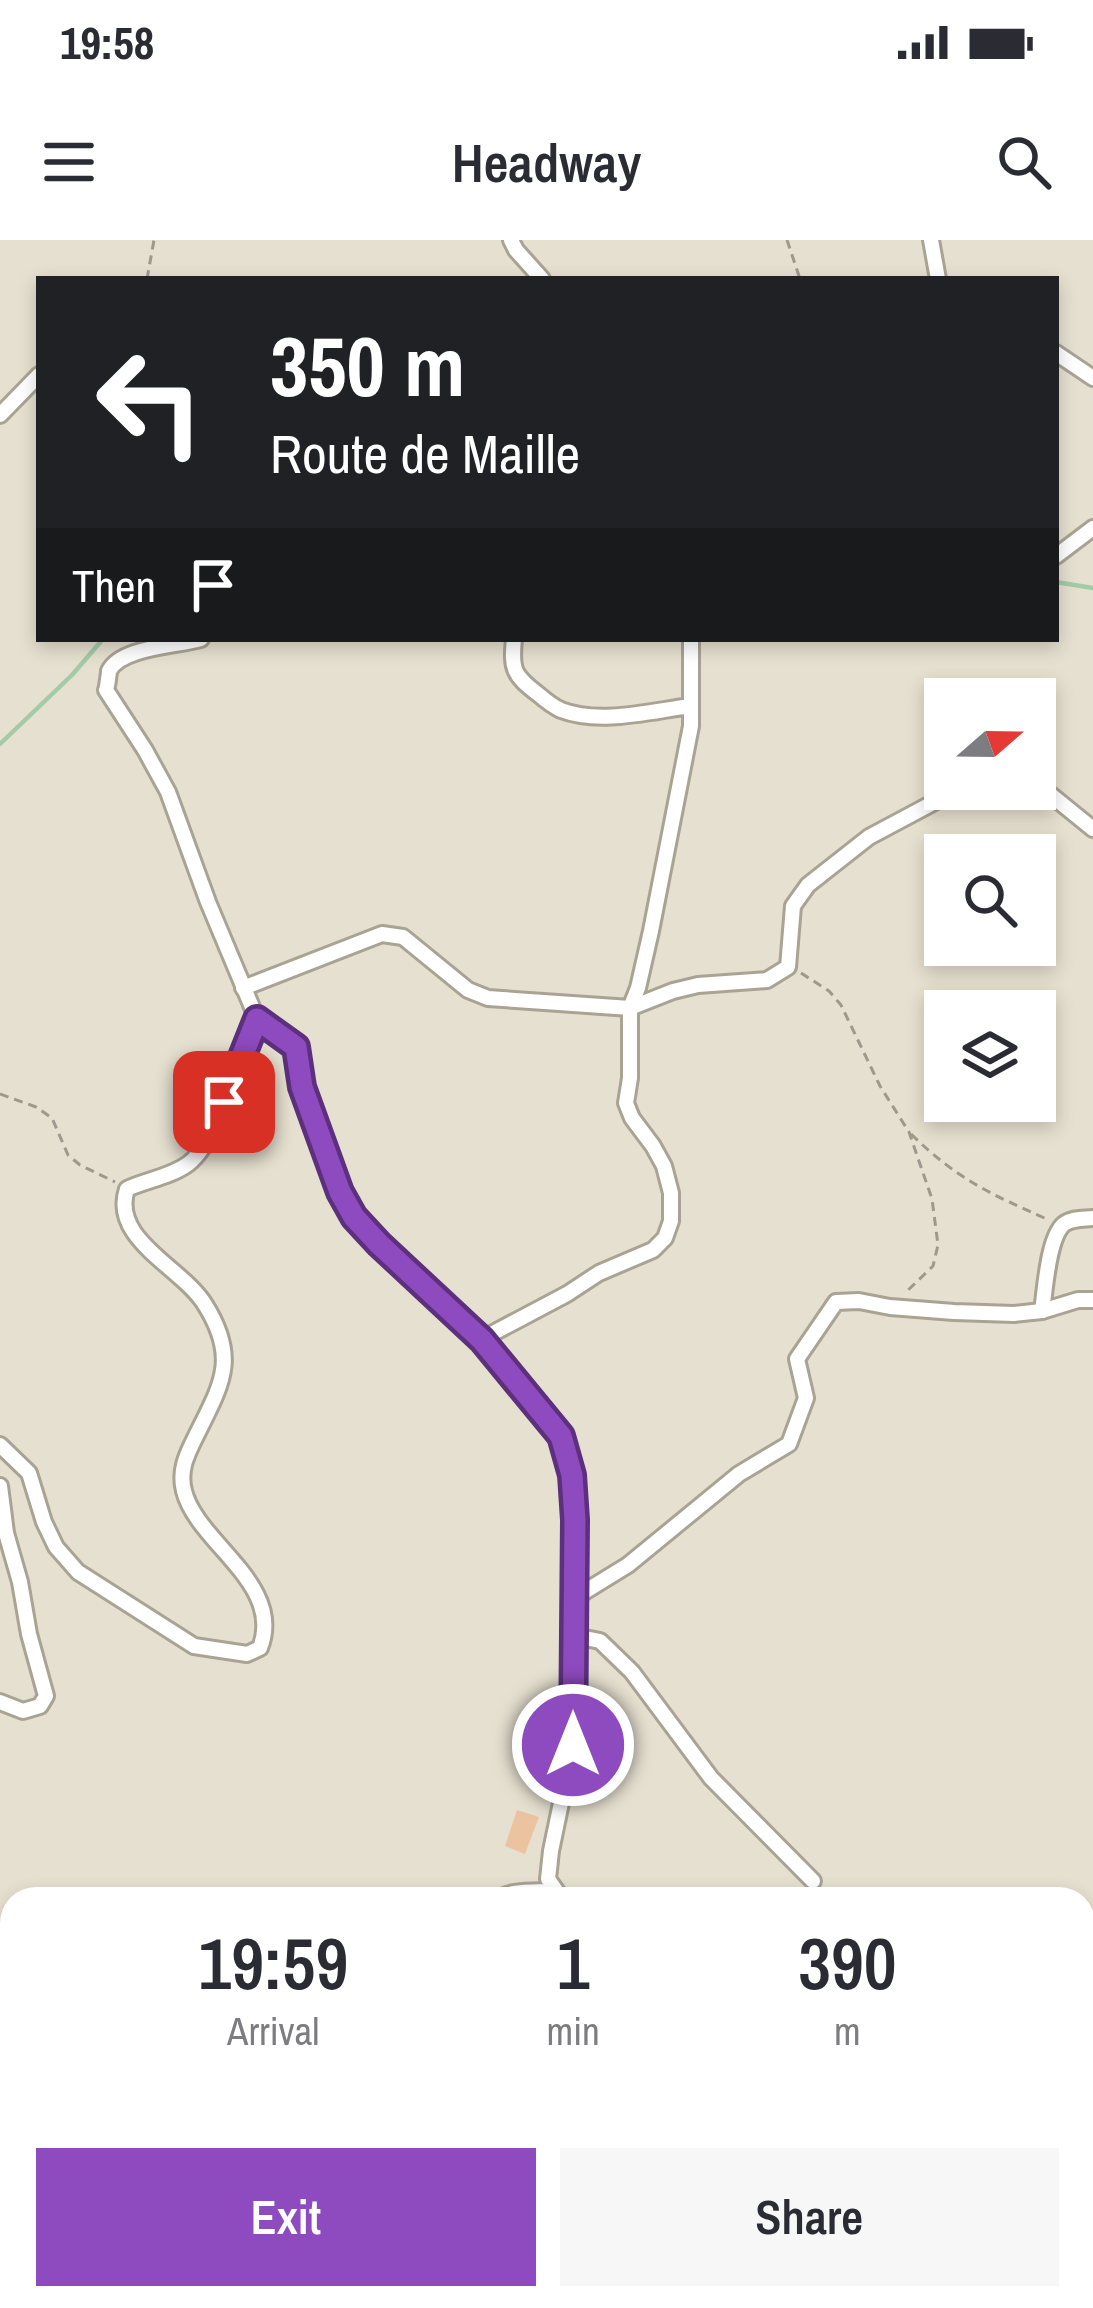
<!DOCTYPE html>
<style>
:root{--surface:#fff;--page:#f7f7f7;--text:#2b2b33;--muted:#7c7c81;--accent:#8e4abf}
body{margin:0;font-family:"Archivo Narrow",sans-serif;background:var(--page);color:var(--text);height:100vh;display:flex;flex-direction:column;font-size:45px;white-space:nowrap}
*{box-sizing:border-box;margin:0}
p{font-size:39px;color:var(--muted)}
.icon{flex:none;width:66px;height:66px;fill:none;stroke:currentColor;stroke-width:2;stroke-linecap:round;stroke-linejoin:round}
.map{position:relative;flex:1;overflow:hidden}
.side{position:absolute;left:0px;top:1647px;width:1095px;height:423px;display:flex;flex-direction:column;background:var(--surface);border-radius:36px 36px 0 0;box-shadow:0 6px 18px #0003}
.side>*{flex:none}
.top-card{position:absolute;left:36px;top:36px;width:1023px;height:366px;border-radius:0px;box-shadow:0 6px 18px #0003;background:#202124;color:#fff;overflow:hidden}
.needle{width:78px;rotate:70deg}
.buttons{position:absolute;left:924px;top:438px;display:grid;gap:24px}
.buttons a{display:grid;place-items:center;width:132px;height:132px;border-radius:0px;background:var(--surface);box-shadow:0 6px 18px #0003;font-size:60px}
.pin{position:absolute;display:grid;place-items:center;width:102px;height:102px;color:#fff;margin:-51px;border-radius:24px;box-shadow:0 6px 18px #0006}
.me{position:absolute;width:132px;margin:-66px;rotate:0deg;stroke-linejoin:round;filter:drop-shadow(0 0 9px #0008)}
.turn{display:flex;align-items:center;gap:42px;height:252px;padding:0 36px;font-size:54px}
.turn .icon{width:156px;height:156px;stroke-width:2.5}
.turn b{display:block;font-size:84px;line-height:102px}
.then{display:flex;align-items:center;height:114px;padding:0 36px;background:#0003;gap:24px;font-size:45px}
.eta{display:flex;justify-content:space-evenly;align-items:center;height:204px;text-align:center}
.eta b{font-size:72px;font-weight:600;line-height:84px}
.button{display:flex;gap:24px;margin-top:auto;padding:24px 36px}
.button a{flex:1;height:138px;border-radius:0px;background:var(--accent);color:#fff;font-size:48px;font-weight:600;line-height:138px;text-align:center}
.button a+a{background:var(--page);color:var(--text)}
.status{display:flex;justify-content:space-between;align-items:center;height:84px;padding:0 60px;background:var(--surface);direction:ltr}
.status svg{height:33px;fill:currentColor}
header{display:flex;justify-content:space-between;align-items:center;height:156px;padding:0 36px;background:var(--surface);font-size:54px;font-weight:600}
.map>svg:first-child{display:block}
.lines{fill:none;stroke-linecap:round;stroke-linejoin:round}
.stream{stroke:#a3cba7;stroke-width:4.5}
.building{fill:#ebc3a1}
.service-casing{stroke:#a9a394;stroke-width:14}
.minor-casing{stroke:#a9a394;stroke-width:20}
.path{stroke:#9e998d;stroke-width:3;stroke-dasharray:9 6;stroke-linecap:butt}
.service{stroke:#fff;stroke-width:8}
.minor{stroke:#fff;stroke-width:14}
.route-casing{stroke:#5c307c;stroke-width:30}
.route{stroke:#8e4abf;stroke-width:21}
</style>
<div class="status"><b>19:58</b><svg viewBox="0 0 49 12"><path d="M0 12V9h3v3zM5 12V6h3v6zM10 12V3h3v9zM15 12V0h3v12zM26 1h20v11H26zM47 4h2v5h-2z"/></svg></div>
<header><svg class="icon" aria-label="menu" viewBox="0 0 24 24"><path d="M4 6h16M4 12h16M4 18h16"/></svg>Headway<svg class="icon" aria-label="search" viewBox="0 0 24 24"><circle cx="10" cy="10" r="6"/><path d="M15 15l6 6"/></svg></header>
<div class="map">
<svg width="1093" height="2068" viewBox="0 0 1093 2068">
<rect width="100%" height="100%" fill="#e6e0d0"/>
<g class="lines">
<g class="stream">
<path d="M1056,342L1093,348"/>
<path d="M0,504L72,435L103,399"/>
</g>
</g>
<path class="building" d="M517,1570L539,1577L525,1614L505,1606Z"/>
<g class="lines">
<defs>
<path id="service" d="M493,1659C508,1646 534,1649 553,1648"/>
<g id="minor">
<path d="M511,0L516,10L542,39"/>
<path d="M931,0L938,39"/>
<path d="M1056,113L1093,138"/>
<path d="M0,175L39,135"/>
<path d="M1056,316L1093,288"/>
<path d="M201,399C177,406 121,407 109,431C109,432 107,449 106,450L145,510L168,552L208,662L257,779"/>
<path d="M514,399C511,429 513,435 538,454C545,460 552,466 561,470C600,485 651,471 691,466"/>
<path d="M1035,542L1093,589"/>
<path d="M243,748L382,694L403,697L468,750L488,758L630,768L673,751L698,745L767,740L788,727L793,666L808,645L869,597L959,549"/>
<path d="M257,779L296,807C303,855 326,931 352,973C378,1014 441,1060 478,1096C509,1125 535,1163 561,1196L572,1235L575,1279L573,1505L551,1611L548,1639L562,1659"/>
<path d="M1042,1071C1045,1051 1048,997 1064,984C1072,978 1083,979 1093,978"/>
<path d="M482,1099L567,1054L599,1033L653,1010L665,998L671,981V953L664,926L653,906L632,878L626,863L630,838V768L638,748L651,691L691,486V399"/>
<path d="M0,1205L29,1233L44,1282L56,1307L78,1332L194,1406L247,1414L260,1408C285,1344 197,1303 184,1251C179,1231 186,1216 195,1198C221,1145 240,1119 204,1063C181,1027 110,999 127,949C146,940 170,937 188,924C216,904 244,814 257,779"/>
<path d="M0,1246L6,1293L20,1342L29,1394L46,1456L40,1466L23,1471L0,1462"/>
<path d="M576,1357L628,1325L739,1234L789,1204L806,1158L797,1119L836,1062L859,1061L890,1067L954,1072L1014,1074L1042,1071L1078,1060H1093"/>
<path d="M575,1396L600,1401L632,1432L711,1538L813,1641"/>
<path d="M869,2058L881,2068"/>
<path d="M242,2068V2058"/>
</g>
</defs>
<use href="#service" class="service-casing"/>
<use href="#minor" class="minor-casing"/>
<g class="path">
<path d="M787,0L800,39"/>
<path d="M147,39L154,0"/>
<path d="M801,733L829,751L841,765L880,846L909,892L932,959L938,1005L933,1026L905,1053"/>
<path d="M0,854L36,867L52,878L68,915L80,925L115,942"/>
<path d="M911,894C957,939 990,954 1049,980"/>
</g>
<use href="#service" class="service"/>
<use href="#minor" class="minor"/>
</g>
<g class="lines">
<defs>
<path id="route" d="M224,862L257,779L296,807L302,847L340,952L354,977L379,1004L482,1100L561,1196L572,1235L575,1280L573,1505"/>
</defs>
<use href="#route" class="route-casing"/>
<use href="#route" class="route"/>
</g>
</svg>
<div class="buttons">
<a><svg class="needle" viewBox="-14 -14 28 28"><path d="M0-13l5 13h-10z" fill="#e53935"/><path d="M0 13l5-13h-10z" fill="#7c7c81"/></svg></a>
<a><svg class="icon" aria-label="search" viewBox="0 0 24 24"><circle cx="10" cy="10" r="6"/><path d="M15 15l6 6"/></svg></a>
<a><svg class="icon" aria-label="layers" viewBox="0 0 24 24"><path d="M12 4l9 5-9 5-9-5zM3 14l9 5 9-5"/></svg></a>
</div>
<div class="pin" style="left:224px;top:862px;background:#d93025"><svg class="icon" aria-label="arrive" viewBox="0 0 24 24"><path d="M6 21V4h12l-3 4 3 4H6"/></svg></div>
<svg class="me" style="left:573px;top:1505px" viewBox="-20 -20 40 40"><circle r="17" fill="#8e4abf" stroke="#fff" stroke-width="3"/><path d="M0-11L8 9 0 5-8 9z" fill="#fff"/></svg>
<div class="top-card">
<div class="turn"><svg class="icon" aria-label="left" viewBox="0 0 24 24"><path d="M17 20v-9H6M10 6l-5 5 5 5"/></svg><div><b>350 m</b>Route de Maille</div></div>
<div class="then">Then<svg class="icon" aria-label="arrive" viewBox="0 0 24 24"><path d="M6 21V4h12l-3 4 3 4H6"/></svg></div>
</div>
<section class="side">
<div class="eta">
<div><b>19:59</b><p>Arrival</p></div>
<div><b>1</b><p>min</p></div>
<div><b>390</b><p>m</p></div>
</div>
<div class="button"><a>Exit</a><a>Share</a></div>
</section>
</div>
